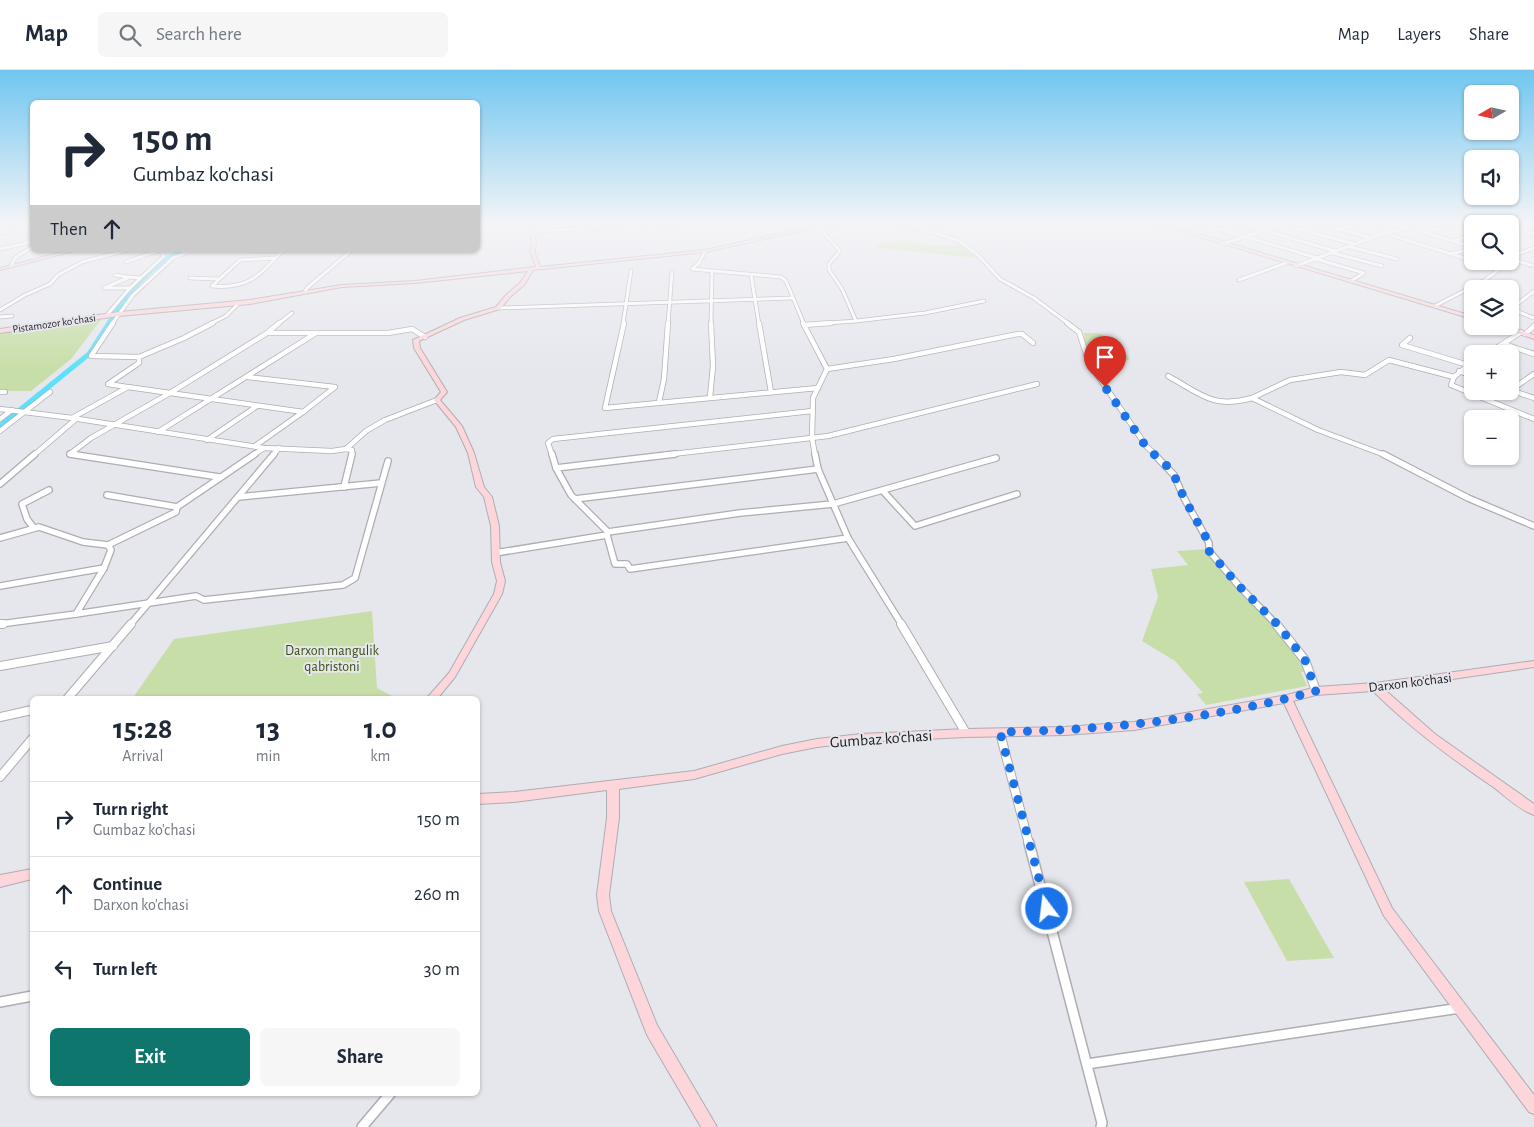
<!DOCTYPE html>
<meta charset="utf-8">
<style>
:root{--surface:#fff;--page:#f6f6f7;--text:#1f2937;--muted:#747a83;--line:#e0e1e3;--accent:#0f766e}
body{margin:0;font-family:"Alegreya Sans",sans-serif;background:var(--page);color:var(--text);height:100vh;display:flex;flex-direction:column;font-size:19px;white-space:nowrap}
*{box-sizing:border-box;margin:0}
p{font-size:16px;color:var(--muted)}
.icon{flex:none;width:28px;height:28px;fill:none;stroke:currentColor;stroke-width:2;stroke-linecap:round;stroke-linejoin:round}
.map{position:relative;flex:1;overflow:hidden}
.side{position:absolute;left:30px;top:626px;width:450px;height:400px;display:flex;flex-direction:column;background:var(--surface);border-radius:8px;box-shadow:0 1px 4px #0004}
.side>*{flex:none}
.hud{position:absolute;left:30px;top:30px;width:450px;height:152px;border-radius:8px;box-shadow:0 1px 4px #0004;background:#fff;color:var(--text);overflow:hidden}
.needle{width:32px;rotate:261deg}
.buttons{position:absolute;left:1464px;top:15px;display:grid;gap:10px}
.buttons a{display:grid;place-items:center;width:55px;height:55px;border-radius:8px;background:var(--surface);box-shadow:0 1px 4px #0004;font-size:25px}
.pin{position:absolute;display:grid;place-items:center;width:42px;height:42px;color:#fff;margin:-51px -21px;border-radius:50% 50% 50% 0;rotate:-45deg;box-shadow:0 0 5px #0007}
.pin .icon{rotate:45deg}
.me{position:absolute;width:55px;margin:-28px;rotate:345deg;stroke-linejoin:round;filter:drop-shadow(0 0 4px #0008)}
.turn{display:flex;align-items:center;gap:18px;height:105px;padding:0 20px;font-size:22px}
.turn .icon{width:65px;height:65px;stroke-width:2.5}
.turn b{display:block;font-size:35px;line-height:42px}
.then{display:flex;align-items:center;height:48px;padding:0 20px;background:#0003;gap:10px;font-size:19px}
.eta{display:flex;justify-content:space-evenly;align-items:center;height:85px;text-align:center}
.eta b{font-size:30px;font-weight:700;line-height:35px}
.cta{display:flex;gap:10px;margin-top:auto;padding:10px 20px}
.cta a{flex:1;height:58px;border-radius:8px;background:var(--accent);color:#fff;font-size:20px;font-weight:700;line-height:58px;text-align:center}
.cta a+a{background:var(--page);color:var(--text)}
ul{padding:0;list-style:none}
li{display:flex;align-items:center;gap:15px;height:75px;padding:0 20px;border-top:1px solid var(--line)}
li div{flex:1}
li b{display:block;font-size:19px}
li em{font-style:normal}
header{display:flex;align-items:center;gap:30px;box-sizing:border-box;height:70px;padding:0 25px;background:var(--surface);border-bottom:1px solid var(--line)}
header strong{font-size:24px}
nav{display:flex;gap:28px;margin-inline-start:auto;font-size:18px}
.search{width:350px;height:45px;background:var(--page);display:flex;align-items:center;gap:12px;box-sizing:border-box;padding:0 18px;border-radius:8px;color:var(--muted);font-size:19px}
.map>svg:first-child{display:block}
.green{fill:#c8dea8}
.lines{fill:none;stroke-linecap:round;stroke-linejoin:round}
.canal-far1{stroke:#5ce0fb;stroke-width:4.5}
.canal{stroke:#5ce0fb;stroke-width:5}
.street-far4-casing{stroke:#adadb3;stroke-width:4.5}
.street-far3-casing{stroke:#adadb3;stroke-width:6}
.street-far2-casing{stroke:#adadb3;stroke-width:8}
.street-far1-casing{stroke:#adadb3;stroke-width:10}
.street-casing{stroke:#adadb3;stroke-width:12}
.secondary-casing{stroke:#adadb3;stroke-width:2}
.street-far4{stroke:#fff;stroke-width:3}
.street-far3{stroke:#fff;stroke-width:4.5}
.street-far2{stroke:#fff;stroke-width:5.5}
.street-far1{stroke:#fff;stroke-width:8}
.street{stroke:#fff;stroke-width:9}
.secondary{fill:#fdd6db;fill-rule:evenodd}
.route{stroke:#1a73e8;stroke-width:9;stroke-dasharray:0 16.2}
.labels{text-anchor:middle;stroke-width:4;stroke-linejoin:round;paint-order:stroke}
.far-street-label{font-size:11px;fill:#1d1d1f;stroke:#e6e7ed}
.park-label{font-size:14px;fill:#394d0e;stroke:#e6e7ed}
.street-label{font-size:14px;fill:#1d1d1f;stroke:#e6e7ed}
.near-street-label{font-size:16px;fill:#1d1d1f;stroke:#e6e7ed}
</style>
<header>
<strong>Map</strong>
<div class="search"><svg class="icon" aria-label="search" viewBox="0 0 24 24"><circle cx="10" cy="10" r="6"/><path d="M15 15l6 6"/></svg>Search here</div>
<nav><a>Map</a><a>Layers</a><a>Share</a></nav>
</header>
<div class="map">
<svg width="1534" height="1057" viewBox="0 0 1534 1057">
<rect width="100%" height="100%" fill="#e6e7ed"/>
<g class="green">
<path d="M904,169L932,176L959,174L978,188L878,178L874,176Z"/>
<path d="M103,247L71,289L31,321H0V262Z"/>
<path d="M1084,263H1098L1111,269L1112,271L1109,273L1128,286L1129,290L1091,293L1085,274Z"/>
<path d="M1206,479C1217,493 1227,508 1239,521C1264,546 1289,570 1305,602H1301L1307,616L1206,635L1197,624L1203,623L1175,591L1142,571L1158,527L1151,499L1188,495L1177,481Z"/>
<path d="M372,541L377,618L398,629H132L174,569Z"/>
<path d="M1289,809L1334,888L1287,891L1244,812Z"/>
</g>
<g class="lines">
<path class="canal-far1" d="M108,254C126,225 152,192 185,180"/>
<path class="canal" d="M0,356L89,284L109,253"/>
<defs>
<g id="street-far4">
<path d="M901,152L959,171L978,185L1000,209L1034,228L1069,254"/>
<path d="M1196,152L1317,188"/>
<path d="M1235,152L1335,181"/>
<path d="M1314,152L1372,168"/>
<path d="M1390,152L1472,177"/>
<path d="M0,153L3,152"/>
<path d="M1508,154L1512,152"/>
<path d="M1284,155L1354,174"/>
<path d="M597,158L682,152"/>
<path d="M1340,159L1361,152"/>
<path d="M535,161L597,158L596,156L599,152"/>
<path d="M1522,161L1534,164"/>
<path d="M1426,162L1459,152"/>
<path d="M0,163L7,161"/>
<path d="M1384,163L1499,199"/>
<path d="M1510,165L1534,156"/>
<path d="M1454,171L1472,165"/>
<path d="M26,173L32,166"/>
<path d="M1222,174L1291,152"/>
<path d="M1350,177L1397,189"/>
<path d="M0,179L32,172"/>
<path d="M253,181H282"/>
<path d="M705,181L699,193L692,199L781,207L786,211L804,254"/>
<path d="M1333,183L1382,196"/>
<path d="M1449,184L1472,179"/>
<path d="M1510,187L1534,178"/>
<path d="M275,188L240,190L212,216C249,219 259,206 283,180"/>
<path d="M1316,189L1364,203L1351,211"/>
<path d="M1510,189L1534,196"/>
<path d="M126,192L160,180"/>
<path d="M11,196L15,188L32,177"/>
<path d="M1296,196L1384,163L1409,158"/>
<path d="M115,205L128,207"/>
<path d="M751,205L759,254"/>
<path d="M190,208L218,209"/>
<path d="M1239,210L1286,193"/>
<path d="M130,218H104L130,207L140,208"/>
<path d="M1534,221L1511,239L1534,248"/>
<path d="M305,222L307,218L352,180"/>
<path d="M1435,236L1485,210L1510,191"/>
<path d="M498,238L793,228"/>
<path d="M0,240L25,225L50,214L58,205L82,192L128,180"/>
<path d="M107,245L130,218L164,186L160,180"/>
<path d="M0,247L12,246"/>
<path d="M856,251L925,243L984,231"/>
<path d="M112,254L133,225L173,188L193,180"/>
<path d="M210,254L226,246L239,233"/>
<path d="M278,254L292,243"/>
<path d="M623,254L631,201"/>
<path d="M668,254L672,202"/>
<path d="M711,254L712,202"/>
<path d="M814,254L856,251L842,219L829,200V194L840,181L819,157"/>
</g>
<g id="street-far3">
<path d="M113,253L91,286L139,287L184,268L213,253"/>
<path d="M624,253L605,338L818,318"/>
<path d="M759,253L771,322"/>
<path d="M803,253L827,299L813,328L812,368L815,385"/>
<path d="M1067,253L1079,262L1089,293L1147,377L1156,385"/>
<path d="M804,255L831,253"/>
<path d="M268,262L279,253"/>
<path d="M1525,264L1534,256"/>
<path d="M1410,268L1402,275L1468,295"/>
<path d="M1504,274L1534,284"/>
<path d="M1487,284L1521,262"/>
<path d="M827,299L894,289L1018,264H1022L1033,273"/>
<path d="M1459,301L1472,306"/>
<path d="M1168,306C1201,324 1212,339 1252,328L1318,360L1385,385"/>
<path d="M248,307L335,317L303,342"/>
<path d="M1454,307L1451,315L1534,349"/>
<path d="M127,317L108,314L139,293V287"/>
<path d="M1510,320L1534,328"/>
<path d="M1511,320L1534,304"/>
<path d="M0,322H5"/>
<path d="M710,327L713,296L711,253"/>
<path d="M1252,328L1290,310L1341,302L1365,305L1389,290L1454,307L1472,292"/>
<path d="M659,332L664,309L668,253"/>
<path d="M0,339L72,348L264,378L332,381L346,379L366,361L385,350L437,330"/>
<path d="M72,348L128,317L303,342L255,376"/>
<path d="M0,349L12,340"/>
<path d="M0,361L50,322"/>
<path d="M158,362L316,263H388L412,259L425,267"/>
<path d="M207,370L257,336"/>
<path d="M346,379L352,380V385"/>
<path d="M34,385L76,349"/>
<path d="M78,385L70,384L91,368L170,323L267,263H316"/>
<path d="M253,385L264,378"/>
<path d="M273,385L279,378"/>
<path d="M552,385L548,373L553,369L812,341"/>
<path d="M664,385L828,366L1037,314"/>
</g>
<g id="street-far2">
<path d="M70,384L219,407"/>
<path d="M552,384L556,398"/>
<path d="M675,384L556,398L571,425L608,462L740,443L833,434L996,388"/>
<path d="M815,384L818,399L848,468L902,555"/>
<path d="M1154,384L1174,405L1184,428L1209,473V481L1239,516L1277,555"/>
<path d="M1383,384L1468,428L1534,456"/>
<path d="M0,414L35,384"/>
<path d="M344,417L352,384"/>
<path d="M883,421L915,456L1017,424"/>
<path d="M107,425L177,437"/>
<path d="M239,427L381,413"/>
<path d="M575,429L818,399"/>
<path d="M33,457L27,449L22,434L49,420"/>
<path d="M607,465L615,494H627L630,499L848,468"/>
<path d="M0,468L39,457L83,472L108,475"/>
<path d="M108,475L111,480L104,498L76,544L196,526L204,530L343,515L355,508L388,391"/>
<path d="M108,475L176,442L177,437L255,384"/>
<path d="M495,483L607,465L608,462"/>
<path d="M0,516L104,498"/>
<path d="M0,554L76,544"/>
<path d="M130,555L274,384"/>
</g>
<g id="street-far1">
<path d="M0,554H3"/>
<path d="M901,554L966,663"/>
<path d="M1276,554L1305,590L1316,621"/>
<path d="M0,596L113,576"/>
<path d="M67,629L131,554"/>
<path d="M0,647L32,640"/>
<path d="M1000,663L1029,774"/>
<path d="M0,707L32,669"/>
</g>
<g id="street">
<path d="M1029,773L1102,1053L1101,1057"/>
<path d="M0,932L32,926"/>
<path d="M1087,994L1460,938"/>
<path d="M362,1057L390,1024"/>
</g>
<g id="secondary">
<path d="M539,152H543L535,167L536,176L534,181L540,197L705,180L834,152H843L705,182L533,200L524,215L511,226L500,239L464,250L419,271L420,278L447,322L440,330L462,356L474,383L484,417L492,427L499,456L500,492L505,511L502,524L455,607L437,629H426L449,603L494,524L497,511L492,492L491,456L484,427L476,417L468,383L456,357L434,330L441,322L414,278L413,270L460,248L496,237L507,224L520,213L528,201L415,213L342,217L250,234L119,246L0,263V259L119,242L250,230L342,215L415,211L536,197L530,181L532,176L531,167Z"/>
<path d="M1151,152H1158L1472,246V249Z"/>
<path d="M71,180H78L0,200V198Z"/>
<path d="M1497,256H1506L1534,265V269Z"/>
<path d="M1534,591V597L1384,619L1435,664L1534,734V745C1520,740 1507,728 1496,719C1452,689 1410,658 1373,621L1316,625L1293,631L1392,838L1534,1025V1044L1529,1042L1384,846L1284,633L1134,660L1065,665L966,667L861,672L817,677L782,684L694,709L619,719V748L609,825L611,841L657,955L717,1057H701L647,965L599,841L597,825L607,748V720L514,732L478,734V724L514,722L694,701L782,676L817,669L861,664L966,659L1065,657L1134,652L1287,625L1316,617L1375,613Z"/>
<path d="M32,799V809L0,817V805Z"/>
</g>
</defs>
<use href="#street-far4" class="street-far4-casing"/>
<use href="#street-far3" class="street-far3-casing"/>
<use href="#street-far2" class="street-far2-casing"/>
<use href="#street-far1" class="street-far1-casing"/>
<use href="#street" class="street-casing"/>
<use href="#secondary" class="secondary-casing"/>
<use href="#street-far4" class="street-far4"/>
<use href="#street-far3" class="street-far3"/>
<use href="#street-far2" class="street-far2"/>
<use href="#street-far1" class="street-far1"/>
<use href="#street" class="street"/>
<use href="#secondary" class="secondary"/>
</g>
<linearGradient id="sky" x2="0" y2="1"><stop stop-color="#70c6f0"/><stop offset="0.51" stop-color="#f4f4f7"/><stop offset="1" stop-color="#f4f4f7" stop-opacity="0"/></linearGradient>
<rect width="1534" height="300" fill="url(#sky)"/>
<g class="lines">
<path class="route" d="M1047,839L1000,662C1107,660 1213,649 1316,621L1305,590L1278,555L1239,516L1209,481V473L1184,428L1174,405L1167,396L1147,378L1105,317"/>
</g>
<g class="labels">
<g class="far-street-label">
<text transform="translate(54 253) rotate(-8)" y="4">Pistamozor koʻchasi</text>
</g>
<g class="park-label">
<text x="332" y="585">Darxon mangulik<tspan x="332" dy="16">qabristoni</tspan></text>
</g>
<g class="street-label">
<text transform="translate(1410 612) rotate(-7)" y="5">Darxon ko'chasi</text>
</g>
<g class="near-street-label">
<text transform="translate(881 668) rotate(-4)" y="6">Gumbaz ko'chasi</text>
</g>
</g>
</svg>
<div class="buttons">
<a><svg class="needle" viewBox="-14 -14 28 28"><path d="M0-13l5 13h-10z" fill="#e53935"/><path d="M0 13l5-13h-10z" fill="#747a83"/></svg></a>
<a><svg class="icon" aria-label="sound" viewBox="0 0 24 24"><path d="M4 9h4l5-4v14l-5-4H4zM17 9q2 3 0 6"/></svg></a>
<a><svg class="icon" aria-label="search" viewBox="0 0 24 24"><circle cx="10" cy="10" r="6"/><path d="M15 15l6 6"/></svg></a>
<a><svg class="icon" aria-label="layers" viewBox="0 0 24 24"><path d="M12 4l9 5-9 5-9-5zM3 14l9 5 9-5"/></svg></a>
<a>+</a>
<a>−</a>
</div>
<div class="pin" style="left:1105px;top:317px;background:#d93025"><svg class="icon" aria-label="arrive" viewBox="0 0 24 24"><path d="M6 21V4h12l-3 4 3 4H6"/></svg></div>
<svg class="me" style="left:1047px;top:839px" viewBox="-20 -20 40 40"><circle r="17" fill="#1a73e8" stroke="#fff" stroke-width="3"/><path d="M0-11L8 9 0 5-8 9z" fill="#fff"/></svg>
<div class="hud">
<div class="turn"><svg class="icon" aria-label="right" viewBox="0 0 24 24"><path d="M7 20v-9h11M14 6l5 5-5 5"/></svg><div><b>150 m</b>Gumbaz ko'chasi</div></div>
<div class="then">Then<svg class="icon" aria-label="ahead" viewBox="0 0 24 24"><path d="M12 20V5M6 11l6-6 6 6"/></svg></div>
</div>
<section class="side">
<div class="eta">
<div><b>15:28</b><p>Arrival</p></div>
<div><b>13</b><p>min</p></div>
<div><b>1.0</b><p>km</p></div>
</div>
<ul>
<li><svg class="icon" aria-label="right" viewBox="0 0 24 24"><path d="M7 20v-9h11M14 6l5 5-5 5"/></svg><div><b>Turn right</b><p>Gumbaz ko'chasi</p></div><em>150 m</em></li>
<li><svg class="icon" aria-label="ahead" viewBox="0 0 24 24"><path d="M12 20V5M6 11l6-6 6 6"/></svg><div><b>Continue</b><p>Darxon ko'chasi</p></div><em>260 m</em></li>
<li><svg class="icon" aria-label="left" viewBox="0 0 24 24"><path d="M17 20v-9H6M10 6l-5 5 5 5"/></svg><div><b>Turn left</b></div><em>30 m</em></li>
</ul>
<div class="cta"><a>Exit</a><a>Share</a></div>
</section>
</div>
